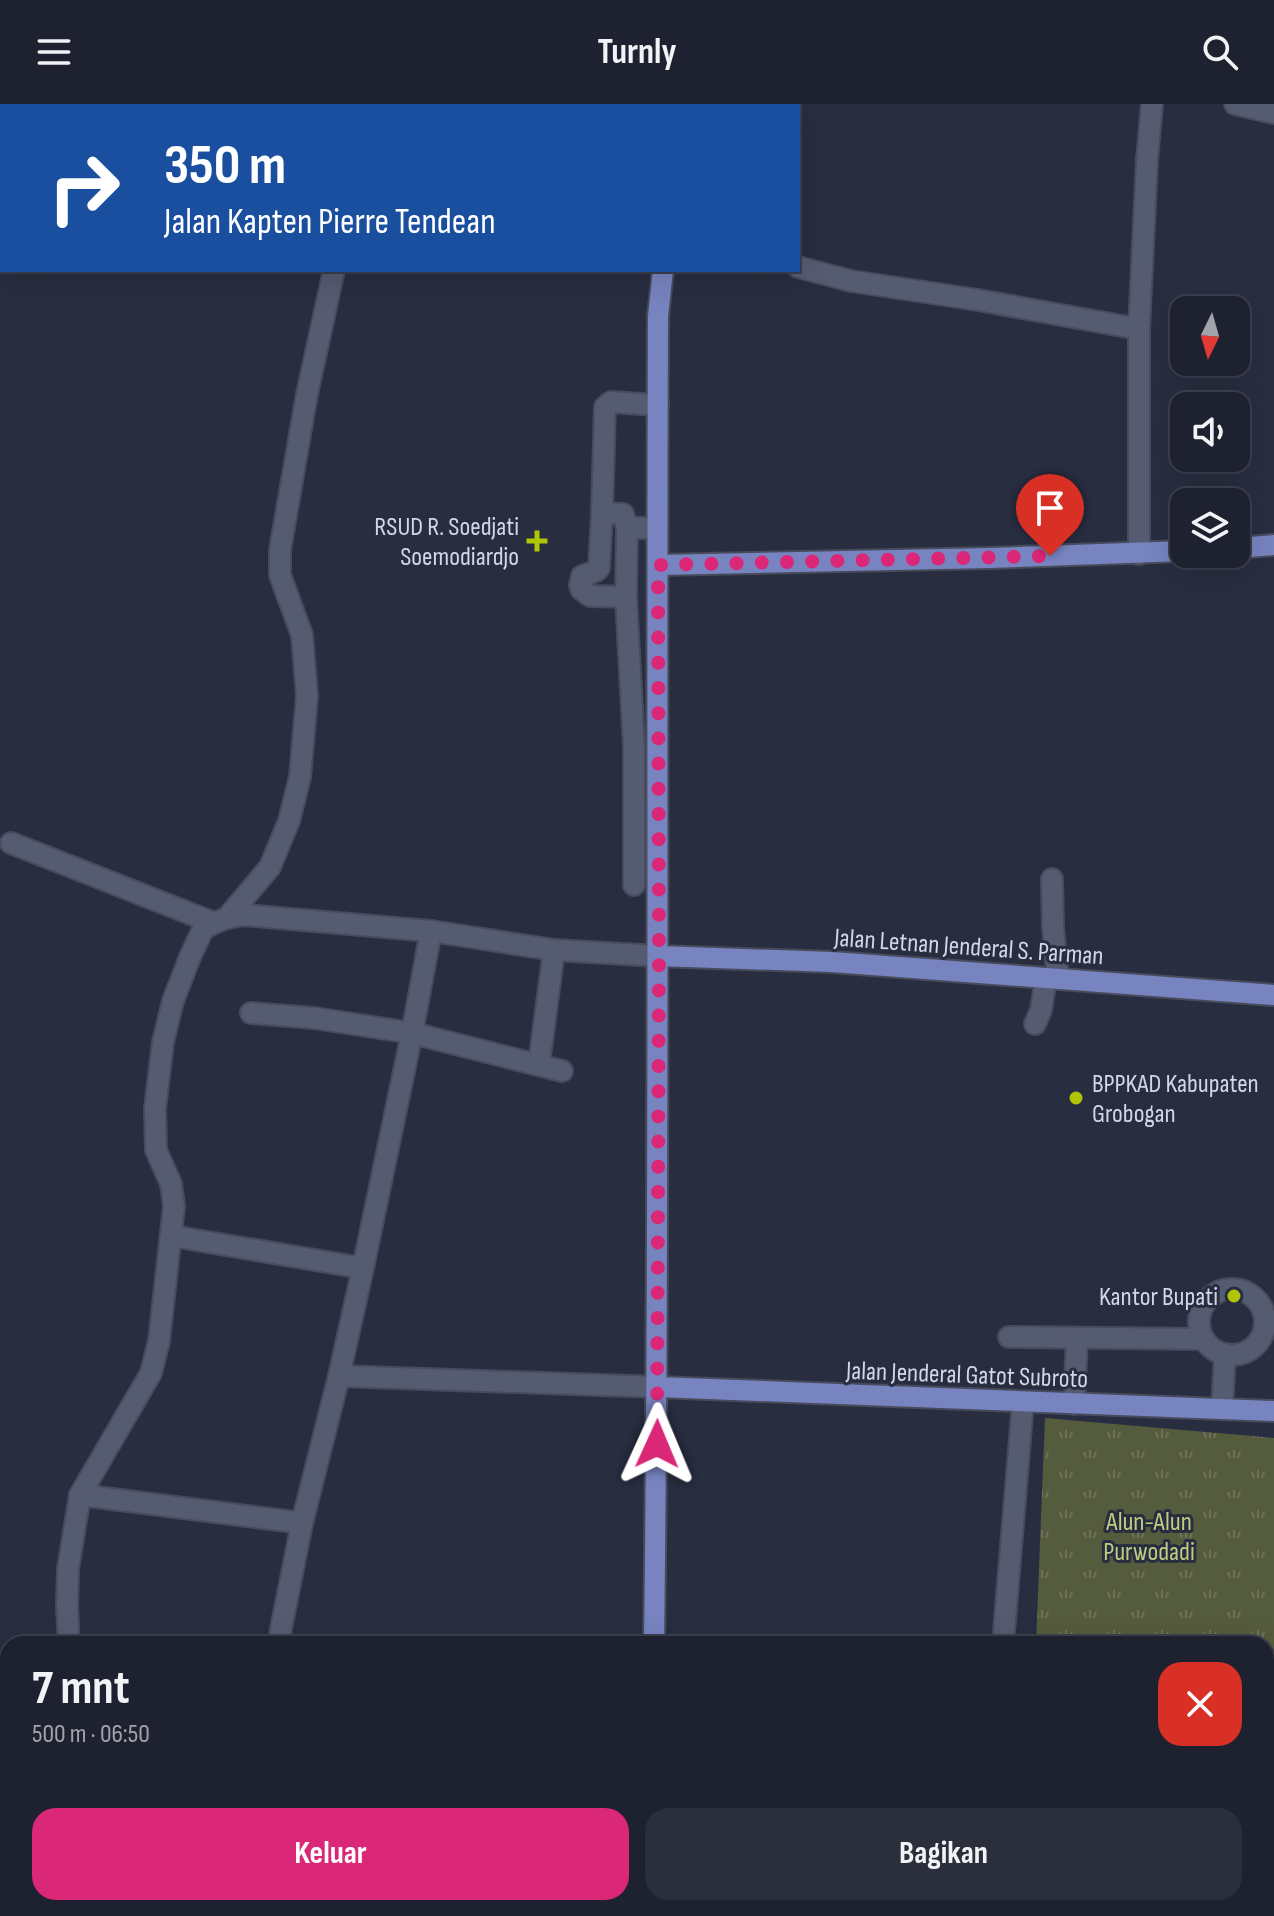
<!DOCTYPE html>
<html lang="id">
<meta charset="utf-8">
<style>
:root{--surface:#1e2230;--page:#2b2f3c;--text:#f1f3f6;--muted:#a1a4ab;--line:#3c3f4c;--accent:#db2777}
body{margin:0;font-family:"Sofia Sans Condensed",sans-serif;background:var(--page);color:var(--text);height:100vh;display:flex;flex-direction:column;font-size:30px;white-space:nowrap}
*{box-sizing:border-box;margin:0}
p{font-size:26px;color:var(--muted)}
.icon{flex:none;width:44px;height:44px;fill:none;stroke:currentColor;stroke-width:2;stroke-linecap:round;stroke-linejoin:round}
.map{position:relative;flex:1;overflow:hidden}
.side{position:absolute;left:0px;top:1532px;width:1274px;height:280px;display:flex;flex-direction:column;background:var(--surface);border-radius:24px 24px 0 0;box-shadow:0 8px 32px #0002,0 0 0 2px var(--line)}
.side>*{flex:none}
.banner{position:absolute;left:0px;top:0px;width:800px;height:168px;box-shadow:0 8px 32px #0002,0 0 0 2px var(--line);background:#1a4fa0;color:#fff;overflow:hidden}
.needle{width:52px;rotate:185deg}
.buttons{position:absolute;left:1170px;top:192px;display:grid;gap:16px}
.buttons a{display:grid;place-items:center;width:80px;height:80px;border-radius:16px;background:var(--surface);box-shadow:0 8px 32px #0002,0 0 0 2px var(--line);font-size:40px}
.pin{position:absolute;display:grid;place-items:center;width:68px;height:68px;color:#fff;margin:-82px -34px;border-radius:50% 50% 50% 0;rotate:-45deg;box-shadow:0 0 8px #0007}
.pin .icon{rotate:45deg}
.me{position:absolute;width:88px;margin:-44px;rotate:1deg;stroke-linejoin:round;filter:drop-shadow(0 0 6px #0008)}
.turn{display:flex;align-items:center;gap:28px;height:168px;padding:0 32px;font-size:36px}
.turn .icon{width:104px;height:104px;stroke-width:2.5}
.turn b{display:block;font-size:56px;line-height:68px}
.round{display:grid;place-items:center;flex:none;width:84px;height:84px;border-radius:24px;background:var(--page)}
.summary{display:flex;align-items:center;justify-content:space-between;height:136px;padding:0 32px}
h1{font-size:48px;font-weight:700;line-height:60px}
.cta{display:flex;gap:16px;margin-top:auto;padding:16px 32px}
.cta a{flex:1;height:92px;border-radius:24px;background:var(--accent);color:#fff;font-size:32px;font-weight:700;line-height:92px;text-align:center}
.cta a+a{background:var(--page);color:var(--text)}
header{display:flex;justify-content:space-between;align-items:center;height:104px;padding:0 32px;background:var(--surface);font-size:36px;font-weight:700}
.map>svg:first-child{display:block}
.park{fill:url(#park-tufts)}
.water{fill:url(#water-rules);stroke:#4e5245;stroke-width:2}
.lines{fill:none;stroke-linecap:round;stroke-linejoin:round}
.minor-casing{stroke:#474b5c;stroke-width:24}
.major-casing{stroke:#474b5c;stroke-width:24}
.minor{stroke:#555b71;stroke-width:20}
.major{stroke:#7784c0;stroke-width:20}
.route{stroke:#db2777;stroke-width:14;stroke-dasharray:0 25.2}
.poi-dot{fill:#afc506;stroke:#282d40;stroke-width:3}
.labels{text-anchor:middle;stroke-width:6;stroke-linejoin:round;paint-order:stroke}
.poi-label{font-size:26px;fill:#d3d6e4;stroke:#282d40;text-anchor:end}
.street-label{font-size:26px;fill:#d3d6e4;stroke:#282d40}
.park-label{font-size:26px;fill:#becd80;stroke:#282d40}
</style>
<header><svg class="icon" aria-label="menu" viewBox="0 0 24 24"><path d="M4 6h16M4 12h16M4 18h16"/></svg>Turnly<svg class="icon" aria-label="search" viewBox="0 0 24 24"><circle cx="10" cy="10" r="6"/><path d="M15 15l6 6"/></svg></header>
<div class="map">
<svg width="1274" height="1812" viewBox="0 0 1274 1812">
<defs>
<pattern id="park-tufts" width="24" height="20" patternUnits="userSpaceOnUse" patternTransform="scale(2)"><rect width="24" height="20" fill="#555b3d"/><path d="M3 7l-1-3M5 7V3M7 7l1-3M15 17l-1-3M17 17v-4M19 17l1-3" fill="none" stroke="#6d7259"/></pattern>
<pattern id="water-rules" width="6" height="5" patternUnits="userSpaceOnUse" patternTransform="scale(2)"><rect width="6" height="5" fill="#151901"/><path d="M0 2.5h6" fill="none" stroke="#363a26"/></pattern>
</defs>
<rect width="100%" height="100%" fill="#282d40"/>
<path class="park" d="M1045,1314L1274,1334V1742L1266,1741V1540H1036Z"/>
<path class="water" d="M0,1746L8,1753V1804H63L72,1812H0Z"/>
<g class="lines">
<defs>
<g id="minor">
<path d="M1235,0L1274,9"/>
<path d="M369,2L370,0"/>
<path d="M798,163L851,177L978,196L1139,225"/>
<path d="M602,409L599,464L596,467L582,472L580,481L581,485L590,492L626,493"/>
<path d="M627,423L626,493L634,643V781"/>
<path d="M657,425L627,423L623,410L602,409L605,303L611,298L658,301"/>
<path d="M1139,450V225L1147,56L1152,0"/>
<path d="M11,739L214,819"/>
<path d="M1052,775L1053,823L1058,875"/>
<path d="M227,814L244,811L431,827L554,846L659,852"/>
<path d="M251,909L314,914L412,929L562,967"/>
<path d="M1035,920L1041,906L1046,874"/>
<path d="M539,960L554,846"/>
<path d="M172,1132L363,1164"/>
<circle cx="1232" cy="1218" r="33"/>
<path d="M1009,1233L1203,1235"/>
<path d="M339,1272L658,1283"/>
<path d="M1074,1300L1077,1235"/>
<path d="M1222,1305L1225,1250"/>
<path d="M80,1391L302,1419"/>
<path d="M69,1540L67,1503L68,1465L80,1391L151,1269L159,1237L174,1102L171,1080L156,1046L155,1005L163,938L173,897L190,853L203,825L214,819L227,814L270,763L289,717L300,673L307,592L302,531L280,471V446L307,290L334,166"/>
<path d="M278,1540L302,1419L339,1272L363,1164L412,929L431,827"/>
<path d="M1003,1540L1023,1298"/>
<path d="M225,1804L231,1812"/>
<path d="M498,1804C511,1809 522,1812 533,1804"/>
<path d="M708,1804L710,1812"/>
<path d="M1131,1804L1138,1812"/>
<path d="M451,1812L457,1804"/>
<path d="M982,1812L983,1804"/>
<path d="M1215,1812L1222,1804"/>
</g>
<g id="major">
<path d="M686,2V0"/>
<path d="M1236,444L1274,441"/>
<path d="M658,461L990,454L1184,447"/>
<path d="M659,852L832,858L1274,891"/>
<path d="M658,1283L1274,1307"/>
<path d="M654,1540C660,1097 656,654 658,212L663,166"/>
<path d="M1266,1762L1274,1763"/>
</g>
</defs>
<use href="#minor" class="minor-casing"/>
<use href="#major" class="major-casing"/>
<use href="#minor" class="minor"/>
<use href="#major" class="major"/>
</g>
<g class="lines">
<path class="route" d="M657,1340L659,852L658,461L1050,452"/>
</g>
<g class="poi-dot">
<path d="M533 425h8v8h8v8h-8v8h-8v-8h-8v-8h8z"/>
<circle cx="1076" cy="994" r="8"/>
<circle cx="1234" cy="1192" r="8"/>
</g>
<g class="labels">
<g class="poi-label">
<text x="519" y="431">RSUD R. Soedjati<tspan x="519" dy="30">Soemodiardjo</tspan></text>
<text x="1092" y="988" text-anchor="start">BPPKAD Kabupaten<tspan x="1092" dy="30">Grobogan</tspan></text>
<text x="1218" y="1201">Kantor Bupati</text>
</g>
<g class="street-label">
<text transform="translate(969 842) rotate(4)" y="9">Jalan Letnan Jenderal S. Parman</text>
<text transform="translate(967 1270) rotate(2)" y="9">Jalan Jenderal Gatot Subroto</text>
</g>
<g class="park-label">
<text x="1149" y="1426">Alun-Alun<tspan x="1149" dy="30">Purwodadi</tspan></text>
</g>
</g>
</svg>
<div class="buttons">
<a><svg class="needle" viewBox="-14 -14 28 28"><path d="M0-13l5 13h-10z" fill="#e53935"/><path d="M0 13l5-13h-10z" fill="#a1a4ab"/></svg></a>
<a><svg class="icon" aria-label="sound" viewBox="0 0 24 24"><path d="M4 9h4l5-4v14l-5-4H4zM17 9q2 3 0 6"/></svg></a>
<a><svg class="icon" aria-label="layers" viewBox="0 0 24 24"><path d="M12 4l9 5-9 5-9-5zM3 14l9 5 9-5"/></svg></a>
</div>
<div class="pin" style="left:1050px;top:452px;background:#d93025"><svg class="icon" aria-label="arrive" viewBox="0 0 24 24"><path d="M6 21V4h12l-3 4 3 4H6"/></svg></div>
<svg class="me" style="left:657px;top:1340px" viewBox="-20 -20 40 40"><path d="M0-17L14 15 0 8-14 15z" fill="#db2777" stroke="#fff" stroke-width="4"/></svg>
<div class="banner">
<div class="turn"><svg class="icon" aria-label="right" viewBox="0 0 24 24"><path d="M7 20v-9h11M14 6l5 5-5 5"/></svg><div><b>350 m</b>Jalan Kapten Pierre Tendean</div></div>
</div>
<section class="side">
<div class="summary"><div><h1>7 mnt</h1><p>500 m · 06:50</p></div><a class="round" style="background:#d93025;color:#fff"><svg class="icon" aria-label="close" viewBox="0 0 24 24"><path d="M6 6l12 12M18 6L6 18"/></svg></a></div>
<div class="cta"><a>Keluar</a><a>Bagikan</a></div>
</section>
</div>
